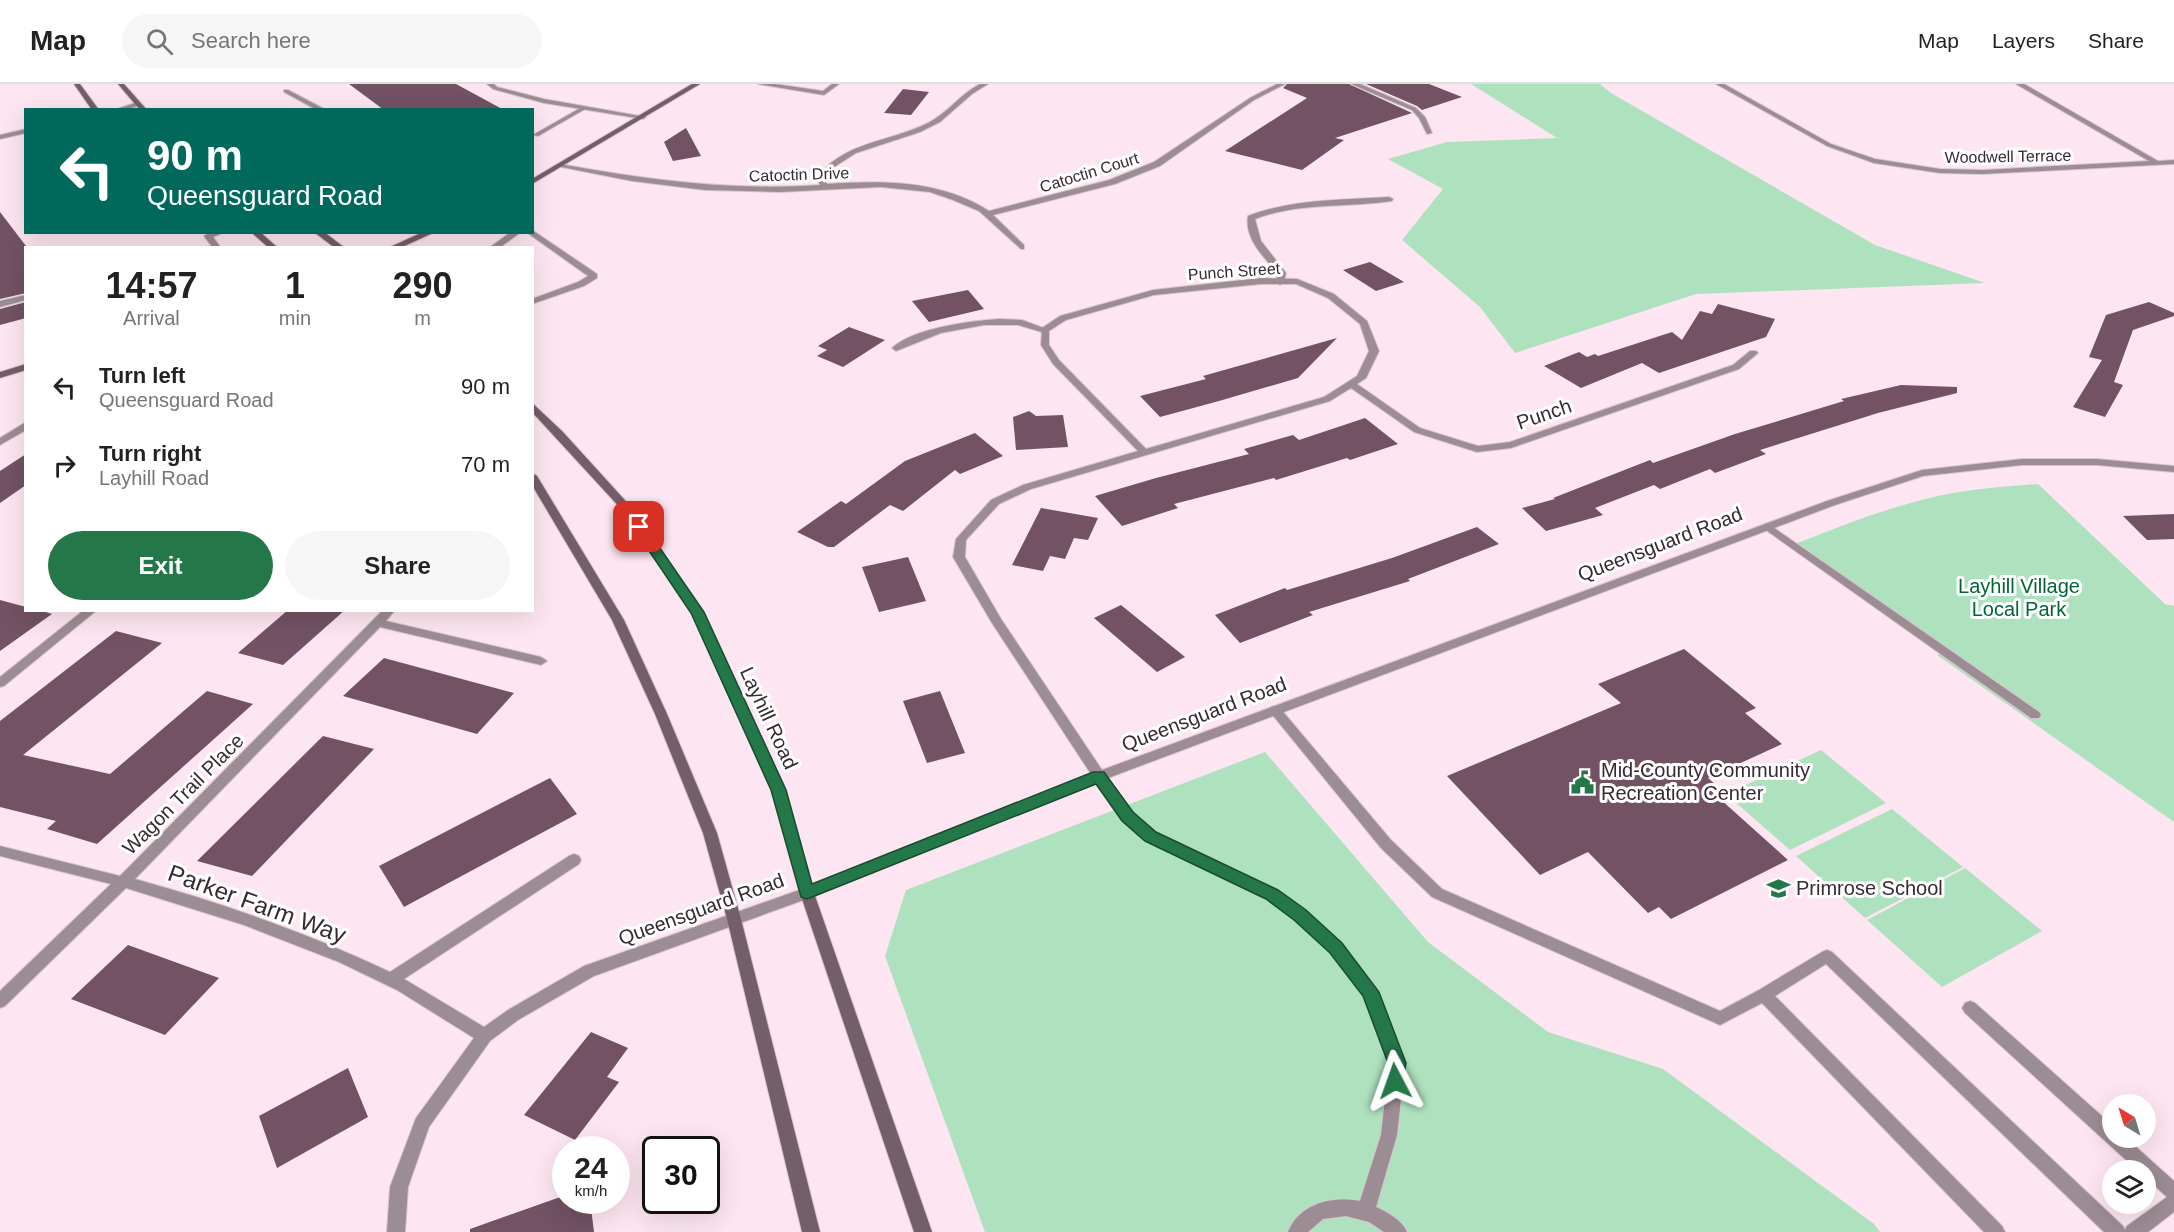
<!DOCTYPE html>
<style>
:root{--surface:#fff;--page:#f6f6f6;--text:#222;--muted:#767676;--line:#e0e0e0;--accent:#247748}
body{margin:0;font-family:Arial,sans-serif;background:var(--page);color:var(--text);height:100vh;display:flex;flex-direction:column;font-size:22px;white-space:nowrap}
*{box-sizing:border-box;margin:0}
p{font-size:20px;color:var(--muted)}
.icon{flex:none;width:33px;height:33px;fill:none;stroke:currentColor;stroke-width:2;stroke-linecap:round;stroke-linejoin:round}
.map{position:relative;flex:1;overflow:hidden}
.drawer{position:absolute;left:24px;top:162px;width:510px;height:366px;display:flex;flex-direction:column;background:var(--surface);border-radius:0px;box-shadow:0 6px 24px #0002}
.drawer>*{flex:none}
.guide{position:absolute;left:24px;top:24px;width:510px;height:126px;border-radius:0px;box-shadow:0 6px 24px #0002;background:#00695c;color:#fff;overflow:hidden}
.needle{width:39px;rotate:322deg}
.tools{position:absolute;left:2102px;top:1010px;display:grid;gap:12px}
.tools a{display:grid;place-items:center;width:54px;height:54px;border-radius:50%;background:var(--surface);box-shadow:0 6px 24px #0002;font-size:30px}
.speed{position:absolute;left:552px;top:1052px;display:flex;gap:12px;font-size:30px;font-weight:700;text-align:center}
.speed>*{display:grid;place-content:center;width:78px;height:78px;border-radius:50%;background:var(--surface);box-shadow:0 6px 24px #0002;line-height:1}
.speed small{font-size:15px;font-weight:400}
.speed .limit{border:3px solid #111;border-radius:9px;background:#fff;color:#111}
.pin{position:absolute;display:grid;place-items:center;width:51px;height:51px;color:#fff;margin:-26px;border-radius:12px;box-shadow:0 3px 9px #0006}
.me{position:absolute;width:66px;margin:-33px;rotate:356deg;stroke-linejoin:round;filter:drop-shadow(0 0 4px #0008)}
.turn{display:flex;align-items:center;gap:21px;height:126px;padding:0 24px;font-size:27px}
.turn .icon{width:78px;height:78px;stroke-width:2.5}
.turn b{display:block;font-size:42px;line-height:51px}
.eta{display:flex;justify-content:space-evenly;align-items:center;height:102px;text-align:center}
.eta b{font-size:36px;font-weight:700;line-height:42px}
.button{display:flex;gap:12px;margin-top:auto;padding:12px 24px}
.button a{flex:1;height:69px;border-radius:36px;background:var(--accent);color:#fff;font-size:24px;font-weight:700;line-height:69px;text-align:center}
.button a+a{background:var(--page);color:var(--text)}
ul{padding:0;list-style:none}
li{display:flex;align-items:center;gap:18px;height:78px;padding:0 24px}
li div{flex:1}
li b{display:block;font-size:22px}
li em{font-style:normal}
header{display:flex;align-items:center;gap:36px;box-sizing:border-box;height:84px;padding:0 30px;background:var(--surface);border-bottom:2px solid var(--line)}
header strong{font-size:28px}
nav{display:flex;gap:33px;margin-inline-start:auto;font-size:21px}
.search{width:420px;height:54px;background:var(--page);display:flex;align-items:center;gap:15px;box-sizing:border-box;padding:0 21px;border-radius:33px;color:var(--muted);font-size:22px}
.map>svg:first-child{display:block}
.green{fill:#aee1be}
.building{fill:#725263}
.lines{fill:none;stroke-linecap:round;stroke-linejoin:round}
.service-casing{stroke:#d9c4ce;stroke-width:2}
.minor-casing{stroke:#d9c4ce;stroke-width:2}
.secondary-casing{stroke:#d9c4ce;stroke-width:2}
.service{fill:#9c8c94;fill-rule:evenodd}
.minor{fill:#9c8c94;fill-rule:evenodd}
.secondary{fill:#745e69;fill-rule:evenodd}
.route{fill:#247748;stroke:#174d2f;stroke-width:1.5}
.labels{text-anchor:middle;stroke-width:6;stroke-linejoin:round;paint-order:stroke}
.far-street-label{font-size:16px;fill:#372930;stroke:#fff}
.street-label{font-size:20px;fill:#372930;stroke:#fff}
.park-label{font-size:20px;fill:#006637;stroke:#fff}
.poi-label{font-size:20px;fill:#372930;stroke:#fff;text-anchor:start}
.near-street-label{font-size:24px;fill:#372930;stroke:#fff}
</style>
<header>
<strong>Map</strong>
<div class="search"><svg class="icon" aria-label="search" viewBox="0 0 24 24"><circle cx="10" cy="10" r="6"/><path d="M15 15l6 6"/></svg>Search here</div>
<nav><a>Map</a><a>Layers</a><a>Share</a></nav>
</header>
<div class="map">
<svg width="2174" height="1148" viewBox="0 0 2174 1148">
<rect width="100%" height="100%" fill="#fde6f1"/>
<g class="green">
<path d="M1471,0H1600L1611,9L1875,161L1985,199L1696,210L1515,269L1480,223L1402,156L1443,105L1388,75L1447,58L1557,54Z"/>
<path d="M2038,400L2165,520L2174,522V738L1937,571L1942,569L1790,462C1829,447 1867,431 1907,420C1949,407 1993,403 2038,400Z"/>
<path d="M1821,666L1886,719L1790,766L1726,710Z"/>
<path d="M1265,668L1428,858L1548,948L1663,985L1874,1140L1880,1148H985L885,872L906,806Z"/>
<path d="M1892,725L1963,783L1865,834L1796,772Z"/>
<path d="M1965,784L2042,847L1942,903L1867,836Z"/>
</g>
<g class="building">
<path d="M349,0H456L504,26H384Z"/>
<path d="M1287,0H1349L1412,29L1335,54L1344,56L1302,86L1225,67L1307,14L1283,4Z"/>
<path d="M1366,0H1429L1462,13L1422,26L1417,22Z"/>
<path d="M903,5L929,8L911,31L884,29Z"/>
<path d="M686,44L701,72L673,77L664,58Z"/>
<path d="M0,128L26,162V209L0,215Z"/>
<path d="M1370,178L1399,195L1404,198L1376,207L1343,186Z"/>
<path d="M968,206L984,225L929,238L912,217Z"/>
<path d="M26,218V234L0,241V225Z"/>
<path d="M2149,218L2174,229V232L2133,246L2114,298L2123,301L2105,333L2073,323L2102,276L2089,273L2106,231Z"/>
<path d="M1718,220L1775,235L1766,253L1659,289L1642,279L1581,304L1544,282L1579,268L1587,273L1595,270L1598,272L1672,248L1682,256L1700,227L1712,230Z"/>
<path d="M849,243L885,256L843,283L817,272L827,266L818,262Z"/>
<path d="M1337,254L1298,294L1219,317L1160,333L1140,312L1206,295L1203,292Z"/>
<path d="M1901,301L1957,303V309L1878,329L1760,366L1766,370L1715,389L1710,385L1660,405L1654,401L1595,424L1603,431L1546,447L1522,424L1555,415L1553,414L1650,376L1653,379L1735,350L1844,317L1841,315Z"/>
<path d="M1029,327L1036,332L1063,331L1068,363L1016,366L1013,333Z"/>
<path d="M1365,334L1398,360L1350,376L1347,374L1276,396L1274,394L1174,420L1178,424L1122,442L1095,412L1156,394L1249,370L1244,365L1293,351L1299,356Z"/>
<path d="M975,349L1003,372L960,390L955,386L903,427L890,421L834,463H828L797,448L841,417L846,420L905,377Z"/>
<path d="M26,370V401L0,419V387Z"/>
<path d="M1041,424L1098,434L1088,456L1074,454L1065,475L1050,472L1043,487L1012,481Z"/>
<path d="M2174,430V455L2147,456L2123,432Z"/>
<path d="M1477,443L1499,460L1408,495L1410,497L1309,528L1313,531L1240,559L1215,531L1285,504L1287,506L1392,474Z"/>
<path d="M908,473L926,517L879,528L862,483Z"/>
<path d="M0,516L26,523V526H39L52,530L0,567Z"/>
<path d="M1121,521L1185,573L1157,588L1094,534Z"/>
<path d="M288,526H345L283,581L238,569Z"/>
<path d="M116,547L162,559L23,671L110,690L207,607L253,620L97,760L47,745L56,737L0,723V637Z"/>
<path d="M1684,565L1756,624L1745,629L1782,660L1708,694L1718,703L1710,706L1788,776L1671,835L1659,823L1648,829L1588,768L1540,791L1447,692L1621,619L1598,600Z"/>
<path d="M384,574L514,609L477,650L343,612Z"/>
<path d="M940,607L965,669L927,679L903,617Z"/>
<path d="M323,652L374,665L252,792L197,777Z"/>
<path d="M550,694L577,730L404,823L379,782Z"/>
<path d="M128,861L219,894L165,951L71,915Z"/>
<path d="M591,948L628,964L607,993L619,998L575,1056L524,1031Z"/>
<path d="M348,984L368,1033L277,1084L259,1032Z"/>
<path d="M566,1111V1116H590L594,1148H470V1145Z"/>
</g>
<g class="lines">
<defs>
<g id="service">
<path d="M758,0H775L823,7L832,0H839L824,11Z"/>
<path d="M138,18L140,19V21L126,26H114Z"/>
<path d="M582,23L587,24L538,52L533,51Z"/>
<path d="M26,45V49L0,55V51Z"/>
<path d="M1389,113L1393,115L1392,117C1346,124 1299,118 1255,135L1261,157L1286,189L1284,198L1280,201L1276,198L1278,189C1264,174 1244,154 1248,132C1292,115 1342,116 1389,113Z"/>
<path d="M532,146L597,190V194L584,202L532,220V215L578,198L588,192L529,150L532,148Z"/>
<path d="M211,148H225L213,153L221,164H213L204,152Z"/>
<path d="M511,148H521L499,164H489Z"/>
<path d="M26,211V216L0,223V217Z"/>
<path d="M999,235L1022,236L1049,246L1045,249L1018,241H984L941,249L896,267L892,264C914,244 970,237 999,235Z"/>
<path d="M1767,439L2039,628L2041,631L2039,634H2031L1763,444L1762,442Z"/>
<path d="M1275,622L1279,623L1391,756L1442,805L1720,927L1759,906L1822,868L1827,866L1832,868L2123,1142L2125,1146L2127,1142L2167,1113L2145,1093V1086H2137L1965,929L1962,924L1965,919L1970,917L1975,919L2112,1041V1053H2125L2174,1097V1128L2148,1148H2104L1826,880L1775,912L2002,1142L2005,1148H1984L1762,919L1720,941L1432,813L1381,764L1271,629L1269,626L1271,623Z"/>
</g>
<g id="minor">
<path d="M487,0H494L497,3L544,15L646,33L643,35L544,19L493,5Z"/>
<path d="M980,0H988L972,10L940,38L920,48L856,69L831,85L825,94L827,100C881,96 942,96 989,127L1109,96L1154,78L1250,14L1277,0H1285L1254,16L1160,82L1115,100L993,131L1024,161V165H1021L979,127L953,116L930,108L881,103L780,108L705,106L632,97L556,82L560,80C647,96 732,107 820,101L817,94C843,57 891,58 928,39C948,29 960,10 980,0Z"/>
<path d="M1351,0H1360L1416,24L1425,33L1432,49L1427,50L1419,34L1412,26Z"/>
<path d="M1716,0H1724L1831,60L1875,75L1940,85L1983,86L2149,77L2016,0H2024L2158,77L2174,76V80L1983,90L1940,89L1874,79L1827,62Z"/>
<path d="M284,6H288L326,26H317L284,8Z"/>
<path d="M1261,194L1297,195L1334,210L1367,237L1379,267L1366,294L1357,300L1420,344L1478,362L1510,358L1733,281L1750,267H1756L1758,269L1739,285L1511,364L1477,368L1414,348L1351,304L1330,317L1031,405L999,420L966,456L965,473L1001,535L1102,686L1827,417L1922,386L2022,375H2097L2174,382V388L2097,381H2022L1923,392L1835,421L1108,694L1133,729L1155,748L1277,806L1305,827L1341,860L1376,903L1405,979L1397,1051L1376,1123C1387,1128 1402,1136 1407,1148H1384L1369,1138L1346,1132L1323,1135L1308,1148H1288C1300,1119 1332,1112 1360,1117L1381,1051L1389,979L1365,911L1331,868L1295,835L1267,814L1145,756L1123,737L1096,698L812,813L594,892L518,936L490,957L429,1043L408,1103L405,1148H387L390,1103L416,1034L474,954L397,906L339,878L244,841L126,804L5,922L0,924V907L111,800L0,772V762L120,792L383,526H395L386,537L541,573L547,577L541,581L380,543L135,795C222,819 308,849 390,888L569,772L574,770L579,772L581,776L579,780L404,895L484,943L508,926L584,882L802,805L1091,690L992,539L953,473L956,455L991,416L1023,401L1138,367L1053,280L1041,261L1042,244L1060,232L1153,206ZM1261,200H1296L1328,214L1360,240L1369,267L1357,292L1324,313L1146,365L1059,276L1049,261V247L1066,236L1154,211Z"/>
<path d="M26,338V346L0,361V354Z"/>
<path d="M84,526H97L4,602L0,603V593Z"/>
</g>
<g id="secondary">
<path d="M74,0H80L99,26H92Z"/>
<path d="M118,0H124L147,26H140Z"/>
<path d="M692,0H700L532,100V95Z"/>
<path d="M251,148H260L278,164H269Z"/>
<path d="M314,148H324L345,164H335Z"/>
<path d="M423,148H435L400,164H388Z"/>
<path d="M26,280V286L0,294V288Z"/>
<path d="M532,319L562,347L632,424L704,528L786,706L814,809L932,1148H914L800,809L772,706L692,529L624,428L532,328Z"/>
<path d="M532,389L537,392L624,536L667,630L717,749L741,835L820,1148H802L727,835L703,749L655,630L612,536L532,401Z"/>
</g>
</defs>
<use href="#service" class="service-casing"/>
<use href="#minor" class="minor-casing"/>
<use href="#secondary" class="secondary-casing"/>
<use href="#service" class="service"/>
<use href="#minor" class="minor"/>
<use href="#secondary" class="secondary"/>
</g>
<path class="route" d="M639,440L644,441L704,528L786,706L812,800L1093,688H1104L1133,728L1156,748L1278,806L1306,826L1342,859L1379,908L1406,979L1402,1003L1395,1005L1389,1003L1386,997L1388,979L1363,912L1330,869L1294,836L1266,815L1145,757L1122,737L1096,700L812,813L807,815L801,813L771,706L691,529L633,443Z"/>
<defs>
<symbol id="civic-bare" viewBox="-9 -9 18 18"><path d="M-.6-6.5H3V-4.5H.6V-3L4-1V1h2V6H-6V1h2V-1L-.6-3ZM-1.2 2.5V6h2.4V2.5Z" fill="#247748" stroke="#fff" stroke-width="2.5" paint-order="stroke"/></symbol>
<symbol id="school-bare" viewBox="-9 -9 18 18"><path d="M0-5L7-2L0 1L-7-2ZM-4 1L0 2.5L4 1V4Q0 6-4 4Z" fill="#247748" stroke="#fff" stroke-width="2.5" paint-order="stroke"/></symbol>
</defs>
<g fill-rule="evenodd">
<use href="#civic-bare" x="1566" y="682" width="33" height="33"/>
<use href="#school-bare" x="1762" y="788" width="33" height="33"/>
</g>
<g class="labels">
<g class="far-street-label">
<text transform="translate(2008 72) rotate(-1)" y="6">Woodwell Terrace</text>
<text transform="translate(1089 88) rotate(-17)" y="6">Catoctin Court</text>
<text transform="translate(799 90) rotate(-2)" y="6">Catoctin Drive</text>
<text transform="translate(1234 187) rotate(-4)" y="6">Punch Street</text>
</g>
<g class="street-label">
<text transform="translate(1544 330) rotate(-19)" y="7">Punch</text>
<text transform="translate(1660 460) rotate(-21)" y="7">Queensguard Road</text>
<text transform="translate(1204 630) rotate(-21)" y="7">Queensguard Road</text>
<text transform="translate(769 634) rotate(65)" y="7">Layhill Road</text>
<text transform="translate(183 710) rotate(-45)" y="7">Wagon Trail Place</text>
<text transform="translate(701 825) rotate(-20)" y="7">Queensguard Road</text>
</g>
<g class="park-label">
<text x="2019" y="509">Layhill Village<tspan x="2019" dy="23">Local Park</tspan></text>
</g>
<g class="poi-label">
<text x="1601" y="693">Mid-County Community<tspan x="1601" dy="23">Recreation Center</tspan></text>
<text x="1796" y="811">Primrose School</text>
</g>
<g class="near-street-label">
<text transform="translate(257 820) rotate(20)" y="8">Parker Farm Way</text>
</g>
</g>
</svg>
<div class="tools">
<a><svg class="needle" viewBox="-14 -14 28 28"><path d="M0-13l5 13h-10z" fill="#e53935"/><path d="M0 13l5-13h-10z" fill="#767676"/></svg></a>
<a><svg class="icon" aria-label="layers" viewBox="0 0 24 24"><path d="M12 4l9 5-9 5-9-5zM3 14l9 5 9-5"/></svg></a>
</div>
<div class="speed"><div>24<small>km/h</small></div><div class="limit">30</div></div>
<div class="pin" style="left:639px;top:443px;background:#d93025"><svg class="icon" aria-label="arrive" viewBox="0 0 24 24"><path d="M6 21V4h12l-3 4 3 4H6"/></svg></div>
<svg class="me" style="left:1395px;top:997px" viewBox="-20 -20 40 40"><path d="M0-17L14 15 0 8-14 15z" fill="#247748" stroke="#fff" stroke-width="4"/></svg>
<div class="guide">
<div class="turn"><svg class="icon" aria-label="left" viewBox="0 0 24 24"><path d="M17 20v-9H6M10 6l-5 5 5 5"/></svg><div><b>90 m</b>Queensguard Road</div></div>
</div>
<section class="drawer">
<div class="eta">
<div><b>14:57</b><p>Arrival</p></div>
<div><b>1</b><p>min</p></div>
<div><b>290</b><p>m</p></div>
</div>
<ul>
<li><svg class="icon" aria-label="left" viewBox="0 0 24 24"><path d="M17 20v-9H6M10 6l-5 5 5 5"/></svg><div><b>Turn left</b><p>Queensguard Road</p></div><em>90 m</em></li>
<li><svg class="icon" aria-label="right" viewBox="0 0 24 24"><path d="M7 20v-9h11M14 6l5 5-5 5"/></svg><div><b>Turn right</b><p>Layhill Road</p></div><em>70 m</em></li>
</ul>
<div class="button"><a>Exit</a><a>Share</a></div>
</section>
</div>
